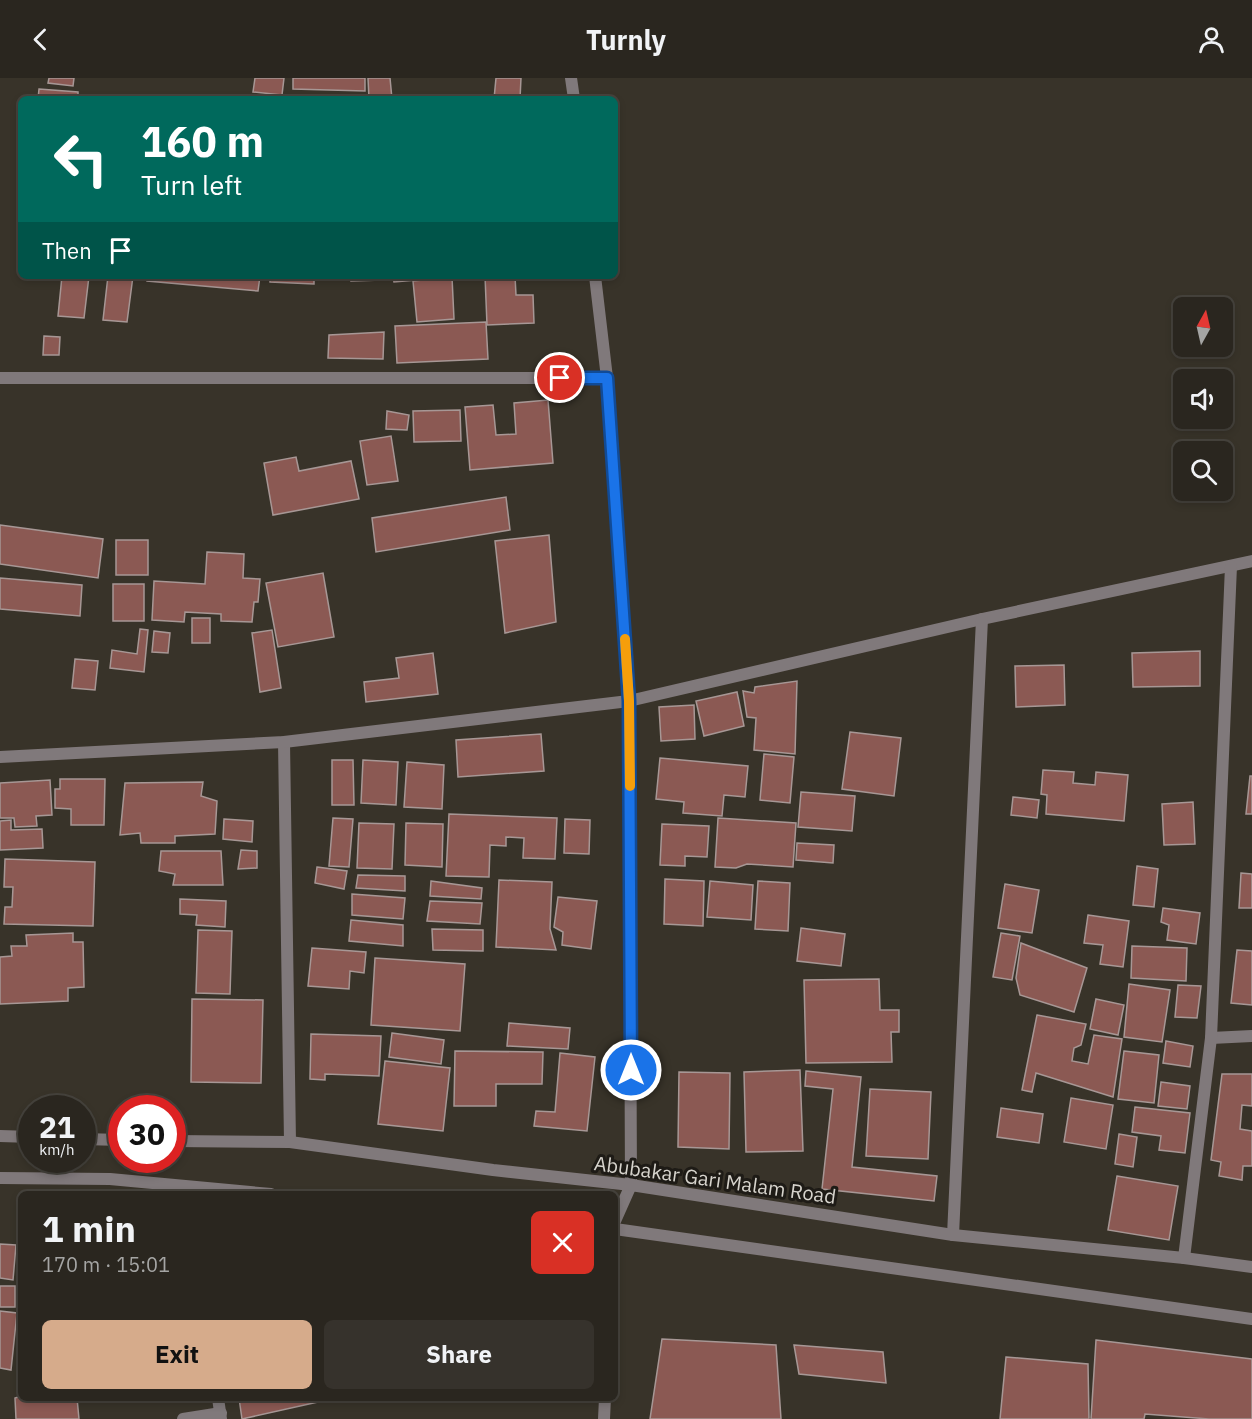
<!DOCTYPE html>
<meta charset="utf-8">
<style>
:root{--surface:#2a261f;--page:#36322c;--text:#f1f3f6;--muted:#a5a5a4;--line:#46433d;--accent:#d6ab8b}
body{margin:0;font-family:"IBM Plex Sans",sans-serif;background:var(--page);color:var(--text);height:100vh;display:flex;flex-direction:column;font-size:22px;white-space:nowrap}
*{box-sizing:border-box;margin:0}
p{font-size:20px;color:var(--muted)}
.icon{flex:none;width:33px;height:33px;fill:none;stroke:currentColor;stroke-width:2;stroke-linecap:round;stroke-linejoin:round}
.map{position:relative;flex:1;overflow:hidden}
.panel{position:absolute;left:18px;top:1113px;width:600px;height:210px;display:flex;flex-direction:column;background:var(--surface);border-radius:9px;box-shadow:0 3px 9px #0003,0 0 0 2px var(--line)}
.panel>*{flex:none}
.top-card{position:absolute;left:18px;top:18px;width:600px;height:183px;border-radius:9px;box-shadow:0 3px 9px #0003,0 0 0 2px var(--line);background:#00695c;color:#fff;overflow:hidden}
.needle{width:39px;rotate:8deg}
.controls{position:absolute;left:1173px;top:219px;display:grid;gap:12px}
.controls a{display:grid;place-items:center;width:60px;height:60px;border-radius:9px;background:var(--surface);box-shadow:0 3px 9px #0003,0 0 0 2px var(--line);font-size:30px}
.speed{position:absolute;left:18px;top:1017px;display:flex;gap:12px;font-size:30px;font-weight:700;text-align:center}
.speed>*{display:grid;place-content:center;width:78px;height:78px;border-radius:50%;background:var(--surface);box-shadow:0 3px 9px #0003,0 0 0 2px var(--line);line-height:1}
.speed small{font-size:15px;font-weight:400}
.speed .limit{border:9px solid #d22;background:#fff;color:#111}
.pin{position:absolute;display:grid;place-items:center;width:51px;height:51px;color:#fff;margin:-26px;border:3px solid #fff;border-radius:50%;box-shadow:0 2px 6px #0007}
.me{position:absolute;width:66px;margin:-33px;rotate:0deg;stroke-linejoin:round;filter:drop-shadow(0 0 4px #0008)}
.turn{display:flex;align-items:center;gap:21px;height:126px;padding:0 24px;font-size:27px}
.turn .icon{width:78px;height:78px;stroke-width:2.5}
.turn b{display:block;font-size:42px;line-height:51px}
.then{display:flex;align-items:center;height:57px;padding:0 24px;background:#0003;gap:12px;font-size:22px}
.round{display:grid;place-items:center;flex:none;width:63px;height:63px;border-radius:9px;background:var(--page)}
.head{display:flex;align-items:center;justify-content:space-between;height:102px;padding:0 24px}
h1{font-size:36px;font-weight:800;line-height:45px}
.button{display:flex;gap:12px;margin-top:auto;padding:12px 24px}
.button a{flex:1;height:69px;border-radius:9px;background:var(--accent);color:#111;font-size:24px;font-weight:800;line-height:69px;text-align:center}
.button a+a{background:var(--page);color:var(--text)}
header{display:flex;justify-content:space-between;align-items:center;height:78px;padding:0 24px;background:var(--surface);font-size:27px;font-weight:800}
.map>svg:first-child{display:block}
.building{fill:#8b5953;stroke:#a79795;stroke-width:1.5}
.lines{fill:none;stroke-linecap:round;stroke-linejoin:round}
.minor{stroke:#80797b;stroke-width:12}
.tertiary{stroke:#80797b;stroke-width:12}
.route-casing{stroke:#114b97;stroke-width:15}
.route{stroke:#1a73e8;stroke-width:10}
.slow{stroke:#f59e0b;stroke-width:10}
.labels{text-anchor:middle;stroke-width:6;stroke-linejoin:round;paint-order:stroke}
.street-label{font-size:20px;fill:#d7d4cd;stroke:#1e1b16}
</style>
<header><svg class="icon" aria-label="back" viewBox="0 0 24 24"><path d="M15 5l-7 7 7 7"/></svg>Turnly<svg class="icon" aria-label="person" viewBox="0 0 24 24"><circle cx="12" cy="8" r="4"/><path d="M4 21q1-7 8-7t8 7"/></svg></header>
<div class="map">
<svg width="1252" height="1341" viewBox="0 0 1252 1341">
<rect width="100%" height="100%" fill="#383329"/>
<g class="building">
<path d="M49,0H74L73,8L48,5Z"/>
<path d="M255,0H284L282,17L253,14Z"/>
<path d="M293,0H365V13L293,11Z"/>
<path d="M368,0H390L392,21H369Z"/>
<path d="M496,0H521L520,21H494Z"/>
<path d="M39,11L78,14V21H38Z"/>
<path d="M62,198H89L84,240L58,238Z"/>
<path d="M108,198H133L127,244L103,242Z"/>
<path d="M147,198H260L258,213L147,203Z"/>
<path d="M270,198H314V206L270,204Z"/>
<path d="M351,198H382V202L351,203Z"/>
<path d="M393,198H452V199L394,204Z"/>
<path d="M485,198H515L516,217H533L534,245L487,247Z"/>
<path d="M452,199L454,241L417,244L413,203Z"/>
<path d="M486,244L488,281L397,285L395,248Z"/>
<path d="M384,254L383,281L328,280L329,257Z"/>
<path d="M44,258L60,259L59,277H43Z"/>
<path d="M548,322L553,385L470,392L465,329L493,327L496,357L516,356L514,325Z"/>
<path d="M460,332L461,363L414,364L413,333Z"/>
<path d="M387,333L409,337L407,352L386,351Z"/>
<path d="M391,358L398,403L367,407L360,363Z"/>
<path d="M296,379L299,393L351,383L359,421L273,437L264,385Z"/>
<path d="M506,419L510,452L376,474L372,440Z"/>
<path d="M0,447L103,461L98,500L0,486Z"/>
<path d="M549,457L556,544L505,555L495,463Z"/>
<rect x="116" y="462" width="32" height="35"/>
<path d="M207,474L244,476L243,500L260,501L258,524H254L252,544L221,543V536L185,534L184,544L152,542L154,503L205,506Z"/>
<path d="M323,495L334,559L278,569L266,505Z"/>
<path d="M0,500L82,507L80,538L0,531Z"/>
<rect x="113" y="506" width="31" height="37"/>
<rect x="192" y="540" width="18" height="25"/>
<path d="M140,551L148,552L144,594L110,590L112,572L137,576Z"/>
<path d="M272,552L281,610L260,614L252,555Z"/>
<path d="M154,553L170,555L168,575L152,574Z"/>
<path d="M1200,573V608L1133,609L1132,575Z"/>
<path d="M433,575L438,616L366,624L364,604L399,600L396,580Z"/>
<path d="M75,581L98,583L95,612L72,610Z"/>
<path d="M1064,587L1065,627L1016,629L1015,588Z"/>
<path d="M797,603L795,676L754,672L756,640L747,639L743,613L754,615L755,609Z"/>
<path d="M737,614L744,648L704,658L696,623Z"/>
<path d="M694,627L695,661L661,663L659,629Z"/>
<path d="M850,654L901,660L894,718L842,711Z"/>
<path d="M541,656L544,693L458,699L456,662Z"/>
<path d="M764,676L794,679L790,725L760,722Z"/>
<path d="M660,680L748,688L745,719L724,717L722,738L683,735L684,724L656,721Z"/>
<path d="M332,682H353L354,727H332Z"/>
<path d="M363,682L398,684L396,727L361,725Z"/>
<path d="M407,684L444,687L442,731L404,729Z"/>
<path d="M1043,692L1074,694L1073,705L1095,707L1096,694L1128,697L1124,743L1046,736L1047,717L1041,716Z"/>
<path d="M1250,698H1252V736H1246Z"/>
<path d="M60,701H105L104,747H71V731L55,730V711H60Z"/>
<path d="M50,702L52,737L36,738L37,748L15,749L14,740H0V705Z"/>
<path d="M203,704L201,718L217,723L215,756L175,758V765H141L140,755L120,757L125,705Z"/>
<path d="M801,714L855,718L852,753L798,749Z"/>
<path d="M1013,719L1039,722L1037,740L1011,737Z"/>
<path d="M1193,724L1195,766L1164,767L1162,726Z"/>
<path d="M449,736L557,740L555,781L523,780L524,760L506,759V768L490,767L489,799L446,798Z"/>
<path d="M333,740L353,741L349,789L329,788Z"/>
<path d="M718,740L796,745L793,789L747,786L736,790L715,789Z"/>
<path d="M224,741L253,743L252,764L223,761Z"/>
<path d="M565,741L590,742L589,776L564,775Z"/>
<path d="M11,742V752L42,751L43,770L0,772V743Z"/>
<path d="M359,745L394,746L392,791L357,790Z"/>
<path d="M406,745L443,746L442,789L405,787Z"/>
<path d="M662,746L709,748L707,779L685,778V788L660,787Z"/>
<path d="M797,765L834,767L833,785L796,782Z"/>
<path d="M241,772L257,773V790L238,791Z"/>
<path d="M161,773H221L223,807H173L175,796L159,793Z"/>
<path d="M5,781L95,784L93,848L4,846L5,829H12L13,809H4Z"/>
<path d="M1137,788L1158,791L1154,829L1133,827Z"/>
<path d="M317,789L347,793L344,811L315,805Z"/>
<path d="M1241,795L1252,796V830H1239Z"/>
<path d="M358,797L405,798V813L356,810Z"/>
<path d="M665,801L704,803L703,848L664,846Z"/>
<path d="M499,802L552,804L550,851L556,872L496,869Z"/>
<path d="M431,803L482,810L481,821L430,818Z"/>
<path d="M710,803L753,807L751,842L707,839Z"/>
<path d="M758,803L790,805L788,853L755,851Z"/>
<path d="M1005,806L1039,812L1032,855L998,850Z"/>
<path d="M352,816L405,820L403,841L352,837Z"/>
<path d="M558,819L597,823L591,871L562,867L563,854L554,849Z"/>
<path d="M180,821L226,823L225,849L196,847L197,837L180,836Z"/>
<path d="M430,823L482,825L480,846L427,843Z"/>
<path d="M1163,830L1200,835L1196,866L1167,862L1169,847L1161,844Z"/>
<path d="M1088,837L1129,843L1123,889L1100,886L1103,867L1084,865Z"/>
<path d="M351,842L403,847V868L349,863Z"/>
<path d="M801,850L845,856L841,888L797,883Z"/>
<path d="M432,851L483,852V873L433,872Z"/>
<path d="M198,852L232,853L230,916L196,915Z"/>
<path d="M73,855V864H83L84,909L68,910V923L0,926V879L12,878L11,868H27L26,857Z"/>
<path d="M1001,855L1020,858L1012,902L993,899Z"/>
<path d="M1021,865L1087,890L1074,934L1020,917L1016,900Z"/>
<path d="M1132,868L1187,870L1186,903L1131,900Z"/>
<path d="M312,870L366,874L364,895L350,893L349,911L308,908Z"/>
<path d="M1237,872L1252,873V927L1231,925Z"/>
<path d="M375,880L465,886L460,953L371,947Z"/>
<path d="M879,901L880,932H899V954H891L892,984L806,985L804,902Z"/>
<path d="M1129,906L1170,912L1162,964L1124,959Z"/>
<path d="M1178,907L1201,908L1197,940L1175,939Z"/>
<path d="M192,921L263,922L261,1005L191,1004Z"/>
<path d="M1096,921L1124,927L1118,957L1090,951Z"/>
<path d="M1037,937L1086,946L1081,967L1074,970L1072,983L1088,986L1094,957L1122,961L1113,1019L1036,995L1032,1014L1022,1012Z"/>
<path d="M509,945L570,950L568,971L507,968Z"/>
<path d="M392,955L444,962L441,986L389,979Z"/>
<path d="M311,956L381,958L379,998L325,996V1002L310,1001Z"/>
<path d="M1166,963L1193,968L1190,989L1163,985Z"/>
<path d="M455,973L543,974L542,1006H496V1028H454Z"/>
<path d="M1124,973L1159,977L1154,1025L1118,1021Z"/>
<path d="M560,975L595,979L587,1053L534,1048L536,1033L555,1034Z"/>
<path d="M385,983L450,990L443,1053L378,1046Z"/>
<path d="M800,992L803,1073L746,1074L744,994Z"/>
<path d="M806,993L861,999L852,1089L937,1098L934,1123L822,1111L833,1011L805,1008Z"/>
<path d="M679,994L730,995L729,1071L678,1069Z"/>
<path d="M1222,996H1252V1028L1242,1027L1240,1051L1252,1053V1088H1243L1242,1102L1219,1098L1221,1084L1211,1082Z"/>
<path d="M1161,1004L1190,1008L1187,1031L1158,1028Z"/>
<path d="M870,1011L931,1014L928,1081L866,1078Z"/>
<path d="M1071,1020L1113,1027L1106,1071L1064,1064Z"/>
<path d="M1135,1029L1190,1035L1185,1075L1159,1072L1161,1058L1132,1054Z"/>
<path d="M1001,1030L1043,1036L1039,1065L997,1059Z"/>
<path d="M1119,1056L1137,1059L1133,1089L1115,1086Z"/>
<path d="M1117,1098L1178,1108L1169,1162L1108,1152Z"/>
<path d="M0,1166L16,1167L13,1202L0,1200Z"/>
<rect x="0" y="1208" width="15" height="21"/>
<path d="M0,1233L17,1235L11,1292L0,1290Z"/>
<path d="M662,1261L776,1267L781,1341H650Z"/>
<path d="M1096,1262L1252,1281V1341H1209L1145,1336L1144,1341H1091Z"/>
<path d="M794,1267L883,1274L886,1305L799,1296Z"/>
<path d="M1006,1279L1088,1286L1089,1341H1000Z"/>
<path d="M21,1318V1320H77L79,1341H16L15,1320Z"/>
<path d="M239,1320H336L242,1341Z"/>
</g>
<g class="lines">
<g class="minor">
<path d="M571,0L574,21"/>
<path d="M595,198L607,300L629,623L631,1107L615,1143"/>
<path d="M0,300H607"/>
<path d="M284,664L290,1064"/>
<path d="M0,679L284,664L629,623L982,541L1252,483"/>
<path d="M1211,960L1252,958"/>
<path d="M953,1157L982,541"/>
<path d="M1184,1180L1211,960L1231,488"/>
<path d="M218,1320L221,1341"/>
<path d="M183,1341L221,1335"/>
<path d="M604,1341L605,1320"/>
</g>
<g class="tertiary">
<path d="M0,1058L32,1059"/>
<path d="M82,1061L122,1062"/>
<path d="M172,1063L290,1064L493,1092L631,1107L953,1157L1184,1180L1252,1189"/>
<path d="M0,1100L110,1101L271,1116"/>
<path d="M615,1151L1252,1241"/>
</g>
</g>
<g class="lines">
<defs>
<path id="route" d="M560,300H607L629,623L631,992"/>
</defs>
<use href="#route" class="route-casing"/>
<use href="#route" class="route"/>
<path class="slow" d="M625,561L629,623L630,708"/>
</g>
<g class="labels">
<g class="street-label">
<text transform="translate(715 1102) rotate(8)" y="7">Abubakar Gari Malam Road</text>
</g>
</g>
</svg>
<div class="controls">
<a><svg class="needle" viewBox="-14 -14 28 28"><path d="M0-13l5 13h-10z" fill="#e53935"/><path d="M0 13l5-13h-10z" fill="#a5a5a4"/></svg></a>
<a><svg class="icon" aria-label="sound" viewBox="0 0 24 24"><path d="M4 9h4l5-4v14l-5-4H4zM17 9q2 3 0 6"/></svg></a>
<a><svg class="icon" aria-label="search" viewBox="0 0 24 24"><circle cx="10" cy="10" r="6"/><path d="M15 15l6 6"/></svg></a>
</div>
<div class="speed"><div>21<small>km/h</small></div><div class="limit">30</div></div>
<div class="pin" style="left:560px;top:300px;background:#d93025"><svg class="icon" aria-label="arrive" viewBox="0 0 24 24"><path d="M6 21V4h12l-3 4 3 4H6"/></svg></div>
<svg class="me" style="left:631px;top:992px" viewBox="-20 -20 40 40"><circle r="17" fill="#1a73e8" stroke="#fff" stroke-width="3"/><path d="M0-11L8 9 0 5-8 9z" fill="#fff"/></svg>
<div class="top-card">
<div class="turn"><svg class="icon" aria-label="left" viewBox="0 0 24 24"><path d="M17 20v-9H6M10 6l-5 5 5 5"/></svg><div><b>160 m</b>Turn left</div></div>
<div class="then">Then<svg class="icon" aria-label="arrive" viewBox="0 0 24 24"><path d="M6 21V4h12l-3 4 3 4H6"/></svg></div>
</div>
<section class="panel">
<div class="head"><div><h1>1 min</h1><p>170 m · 15:01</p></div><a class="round" style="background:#d93025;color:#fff"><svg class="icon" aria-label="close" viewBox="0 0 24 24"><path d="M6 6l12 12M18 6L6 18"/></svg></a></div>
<div class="button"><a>Exit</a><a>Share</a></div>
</section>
</div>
